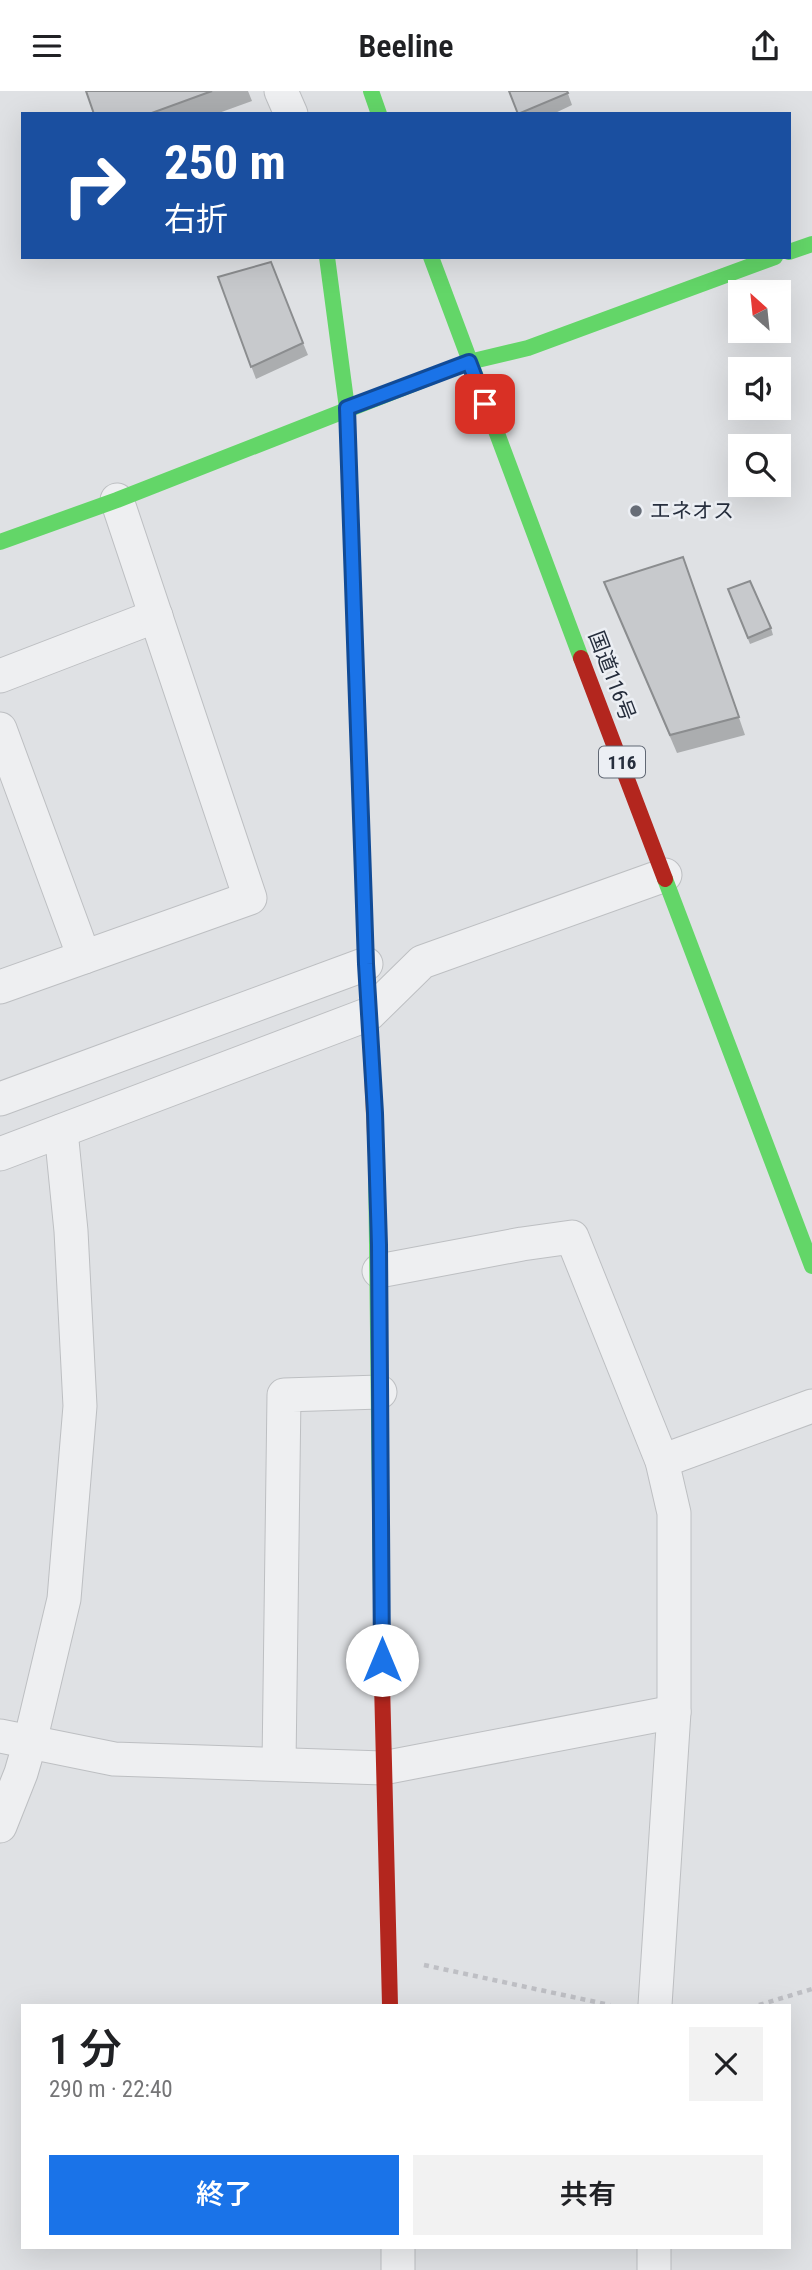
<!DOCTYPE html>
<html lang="ja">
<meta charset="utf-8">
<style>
:root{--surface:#fff;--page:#f2f2f2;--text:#202124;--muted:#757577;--accent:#1a73e8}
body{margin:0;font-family:"Roboto Condensed","Noto Sans JP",sans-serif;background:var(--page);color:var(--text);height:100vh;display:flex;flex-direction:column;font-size:26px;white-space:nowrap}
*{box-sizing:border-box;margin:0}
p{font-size:23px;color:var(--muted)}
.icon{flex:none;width:38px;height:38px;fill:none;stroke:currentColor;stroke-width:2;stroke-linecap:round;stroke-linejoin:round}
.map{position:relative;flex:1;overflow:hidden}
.side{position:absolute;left:21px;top:1913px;width:770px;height:245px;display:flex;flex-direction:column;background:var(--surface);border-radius:0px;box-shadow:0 7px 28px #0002}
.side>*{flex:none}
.guide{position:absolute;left:21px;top:21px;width:770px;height:147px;border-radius:0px;box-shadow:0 7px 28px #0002;background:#1a4fa0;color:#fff;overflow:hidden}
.needle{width:46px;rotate:333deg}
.controls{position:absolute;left:728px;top:189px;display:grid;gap:14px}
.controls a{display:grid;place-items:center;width:63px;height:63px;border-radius:0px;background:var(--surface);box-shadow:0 7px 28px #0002;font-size:35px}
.pin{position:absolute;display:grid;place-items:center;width:60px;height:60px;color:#fff;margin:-30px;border-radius:14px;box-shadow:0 4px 10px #0006}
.me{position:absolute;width:77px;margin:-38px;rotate:0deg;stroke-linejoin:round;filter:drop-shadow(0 0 5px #0008)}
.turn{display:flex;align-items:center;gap:24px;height:147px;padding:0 28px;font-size:32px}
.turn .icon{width:91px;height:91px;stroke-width:2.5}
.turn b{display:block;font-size:49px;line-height:60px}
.round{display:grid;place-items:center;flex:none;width:74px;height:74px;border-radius:0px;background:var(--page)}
.headline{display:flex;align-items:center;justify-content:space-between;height:119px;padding:0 28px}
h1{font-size:42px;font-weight:600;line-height:52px}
.primary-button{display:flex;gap:14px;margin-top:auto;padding:14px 28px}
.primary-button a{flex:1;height:80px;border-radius:0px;background:var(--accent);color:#fff;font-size:28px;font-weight:600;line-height:80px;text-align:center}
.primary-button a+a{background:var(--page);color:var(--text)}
header{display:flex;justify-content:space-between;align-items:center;height:91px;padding:0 28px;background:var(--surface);font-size:32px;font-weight:600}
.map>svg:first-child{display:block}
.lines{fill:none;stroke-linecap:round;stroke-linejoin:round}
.street-casing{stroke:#bdbfc2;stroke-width:35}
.path{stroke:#bebfc4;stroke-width:4.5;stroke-dasharray:5 5;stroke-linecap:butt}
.street{stroke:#eeeff1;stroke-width:33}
.fast{stroke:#63d668;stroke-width:16}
.slow{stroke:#ff974d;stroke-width:16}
.jam{stroke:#b3261e;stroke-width:16}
.wall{fill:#abadaf}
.building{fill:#c7c9cc;stroke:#8b8d8f;stroke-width:2}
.route-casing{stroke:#114b97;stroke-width:18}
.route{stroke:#1a73e8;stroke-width:12}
.poi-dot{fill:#676d77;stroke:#eceff4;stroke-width:2.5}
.labels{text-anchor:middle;stroke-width:5;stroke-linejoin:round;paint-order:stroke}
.shield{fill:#eceff4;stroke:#616874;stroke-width:2}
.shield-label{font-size:19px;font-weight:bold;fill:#262e3d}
.poi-label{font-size:21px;fill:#262e3d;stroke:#eceff4;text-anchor:start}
.street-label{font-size:21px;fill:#262e3d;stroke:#eceff4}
</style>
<header><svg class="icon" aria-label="menu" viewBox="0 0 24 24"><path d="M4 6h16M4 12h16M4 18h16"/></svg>Beeline<svg class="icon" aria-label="share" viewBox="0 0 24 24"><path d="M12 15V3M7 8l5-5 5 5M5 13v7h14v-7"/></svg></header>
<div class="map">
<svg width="812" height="2179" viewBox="0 0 812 2179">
<rect width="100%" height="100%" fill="#dfe1e4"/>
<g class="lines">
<defs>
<g id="street">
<path d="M281,0L291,23"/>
<path d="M0,585L156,525"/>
<path d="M0,638L84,866"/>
<path d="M0,896L250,807L117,409"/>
<path d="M0,1008L366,873"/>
<path d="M0,1063L369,923L422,871L665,784"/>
<path d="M379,1180L522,1153L572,1146L662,1370L674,1422V1621L655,1914"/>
<path d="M662,1370L812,1315"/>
<path d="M0,1645L114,1668L383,1677L674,1621"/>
<path d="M279,1673L284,1304L380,1301"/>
<path d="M0,1735L21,1682L30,1651L64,1508L80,1315L71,1140L61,1040"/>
<path d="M398,2156V2179"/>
<path d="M654,2179V2156"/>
</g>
</defs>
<use href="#street" class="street-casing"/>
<g class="path">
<path d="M424,1874L610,1914"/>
<path d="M759,1914L812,1898"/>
</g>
<use href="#street" class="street"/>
<g class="fast">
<path d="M371,0L379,23"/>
<path d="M789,161L812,153"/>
<path d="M327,166L347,317L364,819"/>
<path d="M431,166L581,567"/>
<path d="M0,451L117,409L469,271L528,257L775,166"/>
<path d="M665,788L812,1175"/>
<path d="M376,1065L382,1592"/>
</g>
<path class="slow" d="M364,819L376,1065"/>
<g class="jam">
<path d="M581,567L665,788"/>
<path d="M382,1592L390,1914"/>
</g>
</g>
<g class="wall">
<path d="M86,0H248L252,10L216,23H94Z"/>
<path d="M567,0L572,14L553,23H518Z"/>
<path d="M218,186L303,252L308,264L256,288Z"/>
<path d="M683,466L745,644L677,662L611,508L604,491Z"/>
<path d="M728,498L771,537L773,544L750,553Z"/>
</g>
<g class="building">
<path d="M86,0H212L149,23H94Z"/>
<path d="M509,0H567L568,2L518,23Z"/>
<path d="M271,171L303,252L251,276L218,186Z"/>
<path d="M683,466L739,626L670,644L604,491Z"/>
<path d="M750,490L771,537L748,547L728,498Z"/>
</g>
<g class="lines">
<defs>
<path id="route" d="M382,1569L379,1154L375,1022L366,873L347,317L469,271L485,313"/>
</defs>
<use href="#route" class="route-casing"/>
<use href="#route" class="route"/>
</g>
<circle class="poi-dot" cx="636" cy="420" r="7"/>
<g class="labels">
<rect class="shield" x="599" y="655.5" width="46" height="31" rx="5"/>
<g class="shield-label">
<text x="622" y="678">116</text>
</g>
<g class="poi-label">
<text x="650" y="427">エネオス</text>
</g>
<g class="street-label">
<text transform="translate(612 585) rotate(69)" y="7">国道116号</text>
</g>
</g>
</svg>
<div class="controls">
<a><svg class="needle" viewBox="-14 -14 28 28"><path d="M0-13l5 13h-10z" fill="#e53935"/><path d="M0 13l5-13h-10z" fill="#757577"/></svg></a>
<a><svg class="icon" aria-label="sound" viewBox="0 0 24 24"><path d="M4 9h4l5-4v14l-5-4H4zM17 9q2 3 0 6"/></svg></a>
<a><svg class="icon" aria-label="search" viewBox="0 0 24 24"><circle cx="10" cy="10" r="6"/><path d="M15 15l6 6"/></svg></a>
</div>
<div class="pin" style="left:485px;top:313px;background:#d93025"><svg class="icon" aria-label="arrive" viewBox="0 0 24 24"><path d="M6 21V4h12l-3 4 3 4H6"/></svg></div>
<svg class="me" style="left:382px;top:1569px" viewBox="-20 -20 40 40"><circle r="19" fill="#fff"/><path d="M0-13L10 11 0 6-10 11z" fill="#1a73e8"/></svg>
<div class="guide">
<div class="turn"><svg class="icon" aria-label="right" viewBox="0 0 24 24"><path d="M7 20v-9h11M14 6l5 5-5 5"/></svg><div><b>250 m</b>右折</div></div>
</div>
<section class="side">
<div class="headline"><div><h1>1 分</h1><p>290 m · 22:40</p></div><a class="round"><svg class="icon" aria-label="close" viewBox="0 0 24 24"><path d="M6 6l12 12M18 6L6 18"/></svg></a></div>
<div class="primary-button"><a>終了</a><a>共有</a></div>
</section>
</div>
